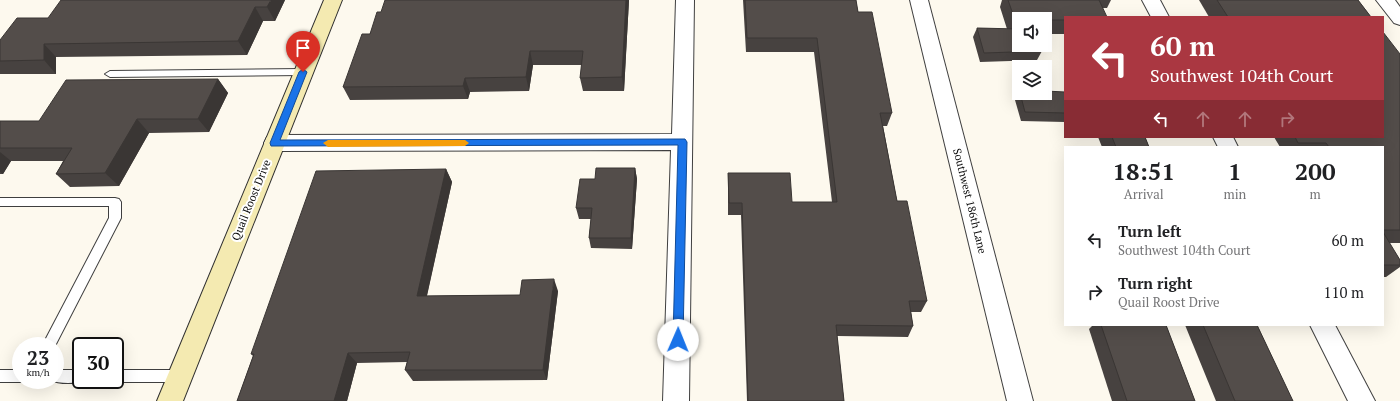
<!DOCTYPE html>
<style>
:root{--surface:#fff;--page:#f6f6f6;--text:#202124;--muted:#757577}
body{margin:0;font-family:"PT Serif",serif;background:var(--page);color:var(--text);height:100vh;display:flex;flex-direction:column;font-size:15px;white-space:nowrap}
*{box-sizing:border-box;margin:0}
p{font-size:13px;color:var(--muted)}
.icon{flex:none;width:22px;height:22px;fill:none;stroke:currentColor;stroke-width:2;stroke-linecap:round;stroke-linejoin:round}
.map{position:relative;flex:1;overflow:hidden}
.details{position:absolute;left:1064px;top:146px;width:320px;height:180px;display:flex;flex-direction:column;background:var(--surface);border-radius:0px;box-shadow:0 4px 16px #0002}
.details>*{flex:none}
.top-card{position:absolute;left:1064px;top:16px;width:320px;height:122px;border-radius:0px;box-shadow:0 4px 16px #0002;background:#aa3741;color:#fff;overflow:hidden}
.controls{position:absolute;left:1012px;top:12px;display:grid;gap:8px}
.controls a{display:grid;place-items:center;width:40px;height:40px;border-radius:0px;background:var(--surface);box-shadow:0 4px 16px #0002;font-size:20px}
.speed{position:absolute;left:12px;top:337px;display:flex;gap:8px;font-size:20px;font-weight:700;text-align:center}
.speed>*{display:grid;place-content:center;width:52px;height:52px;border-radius:50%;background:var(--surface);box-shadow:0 4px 16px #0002;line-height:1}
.speed small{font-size:10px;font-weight:400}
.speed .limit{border:2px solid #111;border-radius:6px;background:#fff;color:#111}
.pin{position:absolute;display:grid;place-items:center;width:34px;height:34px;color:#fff;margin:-41px -17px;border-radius:50% 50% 50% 0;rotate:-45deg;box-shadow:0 0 4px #0007}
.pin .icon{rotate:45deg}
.me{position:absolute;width:44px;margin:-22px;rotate:1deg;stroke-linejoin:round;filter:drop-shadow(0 0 3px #0008)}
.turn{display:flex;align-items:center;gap:14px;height:84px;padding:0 20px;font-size:18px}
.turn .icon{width:52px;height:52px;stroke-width:2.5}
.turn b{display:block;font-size:28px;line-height:34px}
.lanes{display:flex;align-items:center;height:38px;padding:0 20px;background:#0003;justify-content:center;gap:20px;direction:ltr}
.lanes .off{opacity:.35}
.eta{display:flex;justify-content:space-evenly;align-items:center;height:68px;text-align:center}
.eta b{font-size:24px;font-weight:700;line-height:28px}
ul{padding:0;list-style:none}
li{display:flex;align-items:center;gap:12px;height:52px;padding:0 20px}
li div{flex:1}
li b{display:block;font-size:15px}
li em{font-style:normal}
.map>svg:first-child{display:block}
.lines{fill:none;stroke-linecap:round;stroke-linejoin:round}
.lane-casing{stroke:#3f3f3f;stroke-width:2}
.street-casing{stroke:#3f3f3f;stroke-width:2}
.secondary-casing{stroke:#2e2e2e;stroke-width:2}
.lane{fill:#fff;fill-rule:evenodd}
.street{fill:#fff;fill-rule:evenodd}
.secondary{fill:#f4eab1;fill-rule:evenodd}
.wall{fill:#474240}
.shaded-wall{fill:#3a3634}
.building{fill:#534d4a;stroke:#3a3634}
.route{fill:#1a73e8;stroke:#114b97}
.slow{fill:#f59e0b}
.labels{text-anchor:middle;stroke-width:4;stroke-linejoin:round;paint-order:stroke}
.street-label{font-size:11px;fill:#0c0c0c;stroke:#fff}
</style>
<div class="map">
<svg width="1400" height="401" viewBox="0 0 1400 401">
<rect width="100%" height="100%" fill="#fdf9ee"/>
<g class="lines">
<defs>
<g id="lane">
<path d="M303,69L308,72L303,75L110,77L105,74L110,71Z"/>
<path d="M0,198H115L119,199L121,202V218L55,346H42L109,218V206H0Z"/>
<path d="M0,370H21V380H26L21,382H0Z"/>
<path d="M55,370H81V380H86C77,384 59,384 50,380H55Z"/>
<path d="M115,370H180L185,372L186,376L185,380L180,382H115L110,380H115Z"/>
</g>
<g id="street">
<path d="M676,0H694L689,401H663L671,150L274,151L267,149L264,143L267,137L274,135L672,134Z"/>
<path d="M910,0H928L1033,401H1007Z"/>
<path d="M1142,0H1160L1169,17H1151Z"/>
<path d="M1376,0H1395L1400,7V25L1394,23Z"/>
<path d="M1213,137H1233L1238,147H1218Z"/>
<path d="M1310,325H1335L1375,401H1348Z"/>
</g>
<path id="secondary" d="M324,0H342L183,401H157Z"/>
</defs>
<use href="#lane" class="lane-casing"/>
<use href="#street" class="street-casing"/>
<use href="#secondary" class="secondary-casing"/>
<use href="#lane" class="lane"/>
<use href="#street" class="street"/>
<use href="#secondary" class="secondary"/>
</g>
<g class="wall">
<path d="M285,0L275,21H263L247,55L56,57V74H0V40Z"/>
<path d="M629,0L624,91H583L580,78L582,65H533L529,91L470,92L468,99L350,100L343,87L381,12Z"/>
<path d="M743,0H856L858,12L892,113L887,126H883L897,201L927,301L921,312H911L913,326L908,337L837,336L844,401H747L741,215H728V173L792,202H832L814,52H746Z"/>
<path d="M1002,0H1111L1107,8H1103L1065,17V34H1045V19H1019V45L1042,51L1037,60L980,62L973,37L977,28L1007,29L1000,7Z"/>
<path d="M1199,0H1358L1371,17H1209Z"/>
<path d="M1400,54V243H1389L1400,260V267L1386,277H1383V147H1280L1274,137H1383Z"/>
<path d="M218,79L228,93L209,132L149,133L119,186L70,187L56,174L63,161H11L3,174H0V121H39Z"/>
<path d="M1019,92V93H1045L1065,92V122L1021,121L1015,100Z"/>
<path d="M1098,137H1145L1149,147H1102Z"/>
<path d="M635,168L637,179L632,249L591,248L589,238L591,219H579L576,208L595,179Z"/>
<path d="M446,169L452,182L427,296L520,295L558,291L547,380L413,381L405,370L407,362L357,363L347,401H237L253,356L251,354Z"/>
<path d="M1093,325H1166L1195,401H1112L1089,329Z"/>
<path d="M1185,325H1257L1293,401H1216Z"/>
</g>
<g class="shaded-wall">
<path d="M271,0H285L275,21L267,7Z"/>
<path d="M626,0H629L624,91L622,77Z"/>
<path d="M255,7L263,21L247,55L238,41Z"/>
<path d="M44,44L56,57V74L44,60Z"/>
<path d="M530,51L533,65L529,91L526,77Z"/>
<path d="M465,78L470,92L468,99L463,86Z"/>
<path d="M218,79L228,93L209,132L198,119Z"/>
<path d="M137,119L149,133L119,186L105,173Z"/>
<path d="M0,152L11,161L3,174L0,172Z"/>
<path d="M635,168L637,179L632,249L631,238Z"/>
<path d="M446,169L452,182L424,308L417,296Z"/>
<path d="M554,279L558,291L547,380L543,370Z"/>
<path d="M348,353L357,363L347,401H334Z"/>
</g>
<g class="building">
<path d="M61,0H271L267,7H255L238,41L44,44V60L0,61V40L17,18H48Z"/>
<path d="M385,0H626L622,77L580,78L583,51H530L526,77L465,78L463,86L343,87L362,34H370L377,12H381Z"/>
<path d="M745,0H856L858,12H872L892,113H880L897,201H907L927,301H909L913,326L836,325L844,401H748L742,203H729L728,173H790L792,202H837L817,38H747Z"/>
<path d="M1008,0H1099L1107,17H1065V20H1045V19H1019V20H1015Z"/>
<path d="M1217,0H1358L1371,17H1228Z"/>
<path d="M977,28L1019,29V45H1039L1042,51L984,53Z"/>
<path d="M1383,32L1400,54V230H1383V147H1329L1326,143H1298L1295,137H1383Z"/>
<path d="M218,79L198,119H137L105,173L56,174L72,148H0V121H39L66,80Z"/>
<path d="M1045,91L1065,92V113L1025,112L1020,93H1045Z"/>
<path d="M1112,137H1145L1149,147H1116Z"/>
<path d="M596,168H635L631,238H589L592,208H576L580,179H595Z"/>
<path d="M446,169L417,296L520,295L522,280L554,279L543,370H405L410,352L348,353L334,401H237L254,354H251L316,171Z"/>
<path d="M1383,232L1400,260V265H1383Z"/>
<path d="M1101,325H1166L1195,401H1127Z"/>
<path d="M1203,325H1257L1293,401H1235Z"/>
</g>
<path class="route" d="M303,69L307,72L280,140L685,139L687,142L683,340L681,343L678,345L674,343L673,340L678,145L271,146L270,143L299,72Z"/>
<path class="slow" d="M328,140H465L469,143L465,146L328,147L323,143Z"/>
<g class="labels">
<g class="street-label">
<text transform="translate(251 200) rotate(-68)" y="4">Quail Roost Drive</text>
<text transform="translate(970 201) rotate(76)" y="4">Southwest 186th Lane</text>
</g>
</g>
</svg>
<div class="controls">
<a><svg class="icon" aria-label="sound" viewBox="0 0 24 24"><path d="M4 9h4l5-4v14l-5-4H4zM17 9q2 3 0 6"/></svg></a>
<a><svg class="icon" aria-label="layers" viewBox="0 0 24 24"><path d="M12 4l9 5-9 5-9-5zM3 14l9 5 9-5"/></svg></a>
</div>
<div class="speed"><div>23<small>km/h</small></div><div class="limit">30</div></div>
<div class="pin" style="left:303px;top:72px;background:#d93025"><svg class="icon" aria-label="arrive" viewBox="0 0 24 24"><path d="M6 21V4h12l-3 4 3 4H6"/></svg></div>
<svg class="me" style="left:678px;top:340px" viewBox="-20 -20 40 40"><circle r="19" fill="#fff"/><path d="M0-13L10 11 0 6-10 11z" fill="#1a73e8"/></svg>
<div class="top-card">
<div class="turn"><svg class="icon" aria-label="left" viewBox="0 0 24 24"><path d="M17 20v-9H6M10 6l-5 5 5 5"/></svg><div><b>60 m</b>Southwest 104th Court</div></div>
<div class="lanes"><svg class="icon" aria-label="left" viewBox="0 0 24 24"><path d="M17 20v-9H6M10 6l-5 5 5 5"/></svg><svg class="icon off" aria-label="ahead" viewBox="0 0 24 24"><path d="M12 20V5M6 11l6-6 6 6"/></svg><svg class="icon off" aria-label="ahead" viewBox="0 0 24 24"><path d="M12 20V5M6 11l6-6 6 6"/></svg><svg class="icon off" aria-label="right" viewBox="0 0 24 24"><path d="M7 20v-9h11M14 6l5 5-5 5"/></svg></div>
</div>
<section class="details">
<div class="eta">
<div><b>18:51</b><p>Arrival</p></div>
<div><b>1</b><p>min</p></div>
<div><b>200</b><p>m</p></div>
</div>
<ul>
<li><svg class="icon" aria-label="left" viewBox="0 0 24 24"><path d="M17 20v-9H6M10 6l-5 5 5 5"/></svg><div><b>Turn left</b><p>Southwest 104th Court</p></div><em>60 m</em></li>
<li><svg class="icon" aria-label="right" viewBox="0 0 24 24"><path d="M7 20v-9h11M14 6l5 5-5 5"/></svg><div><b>Turn right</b><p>Quail Roost Drive</p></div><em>110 m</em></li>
</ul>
</section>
</div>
